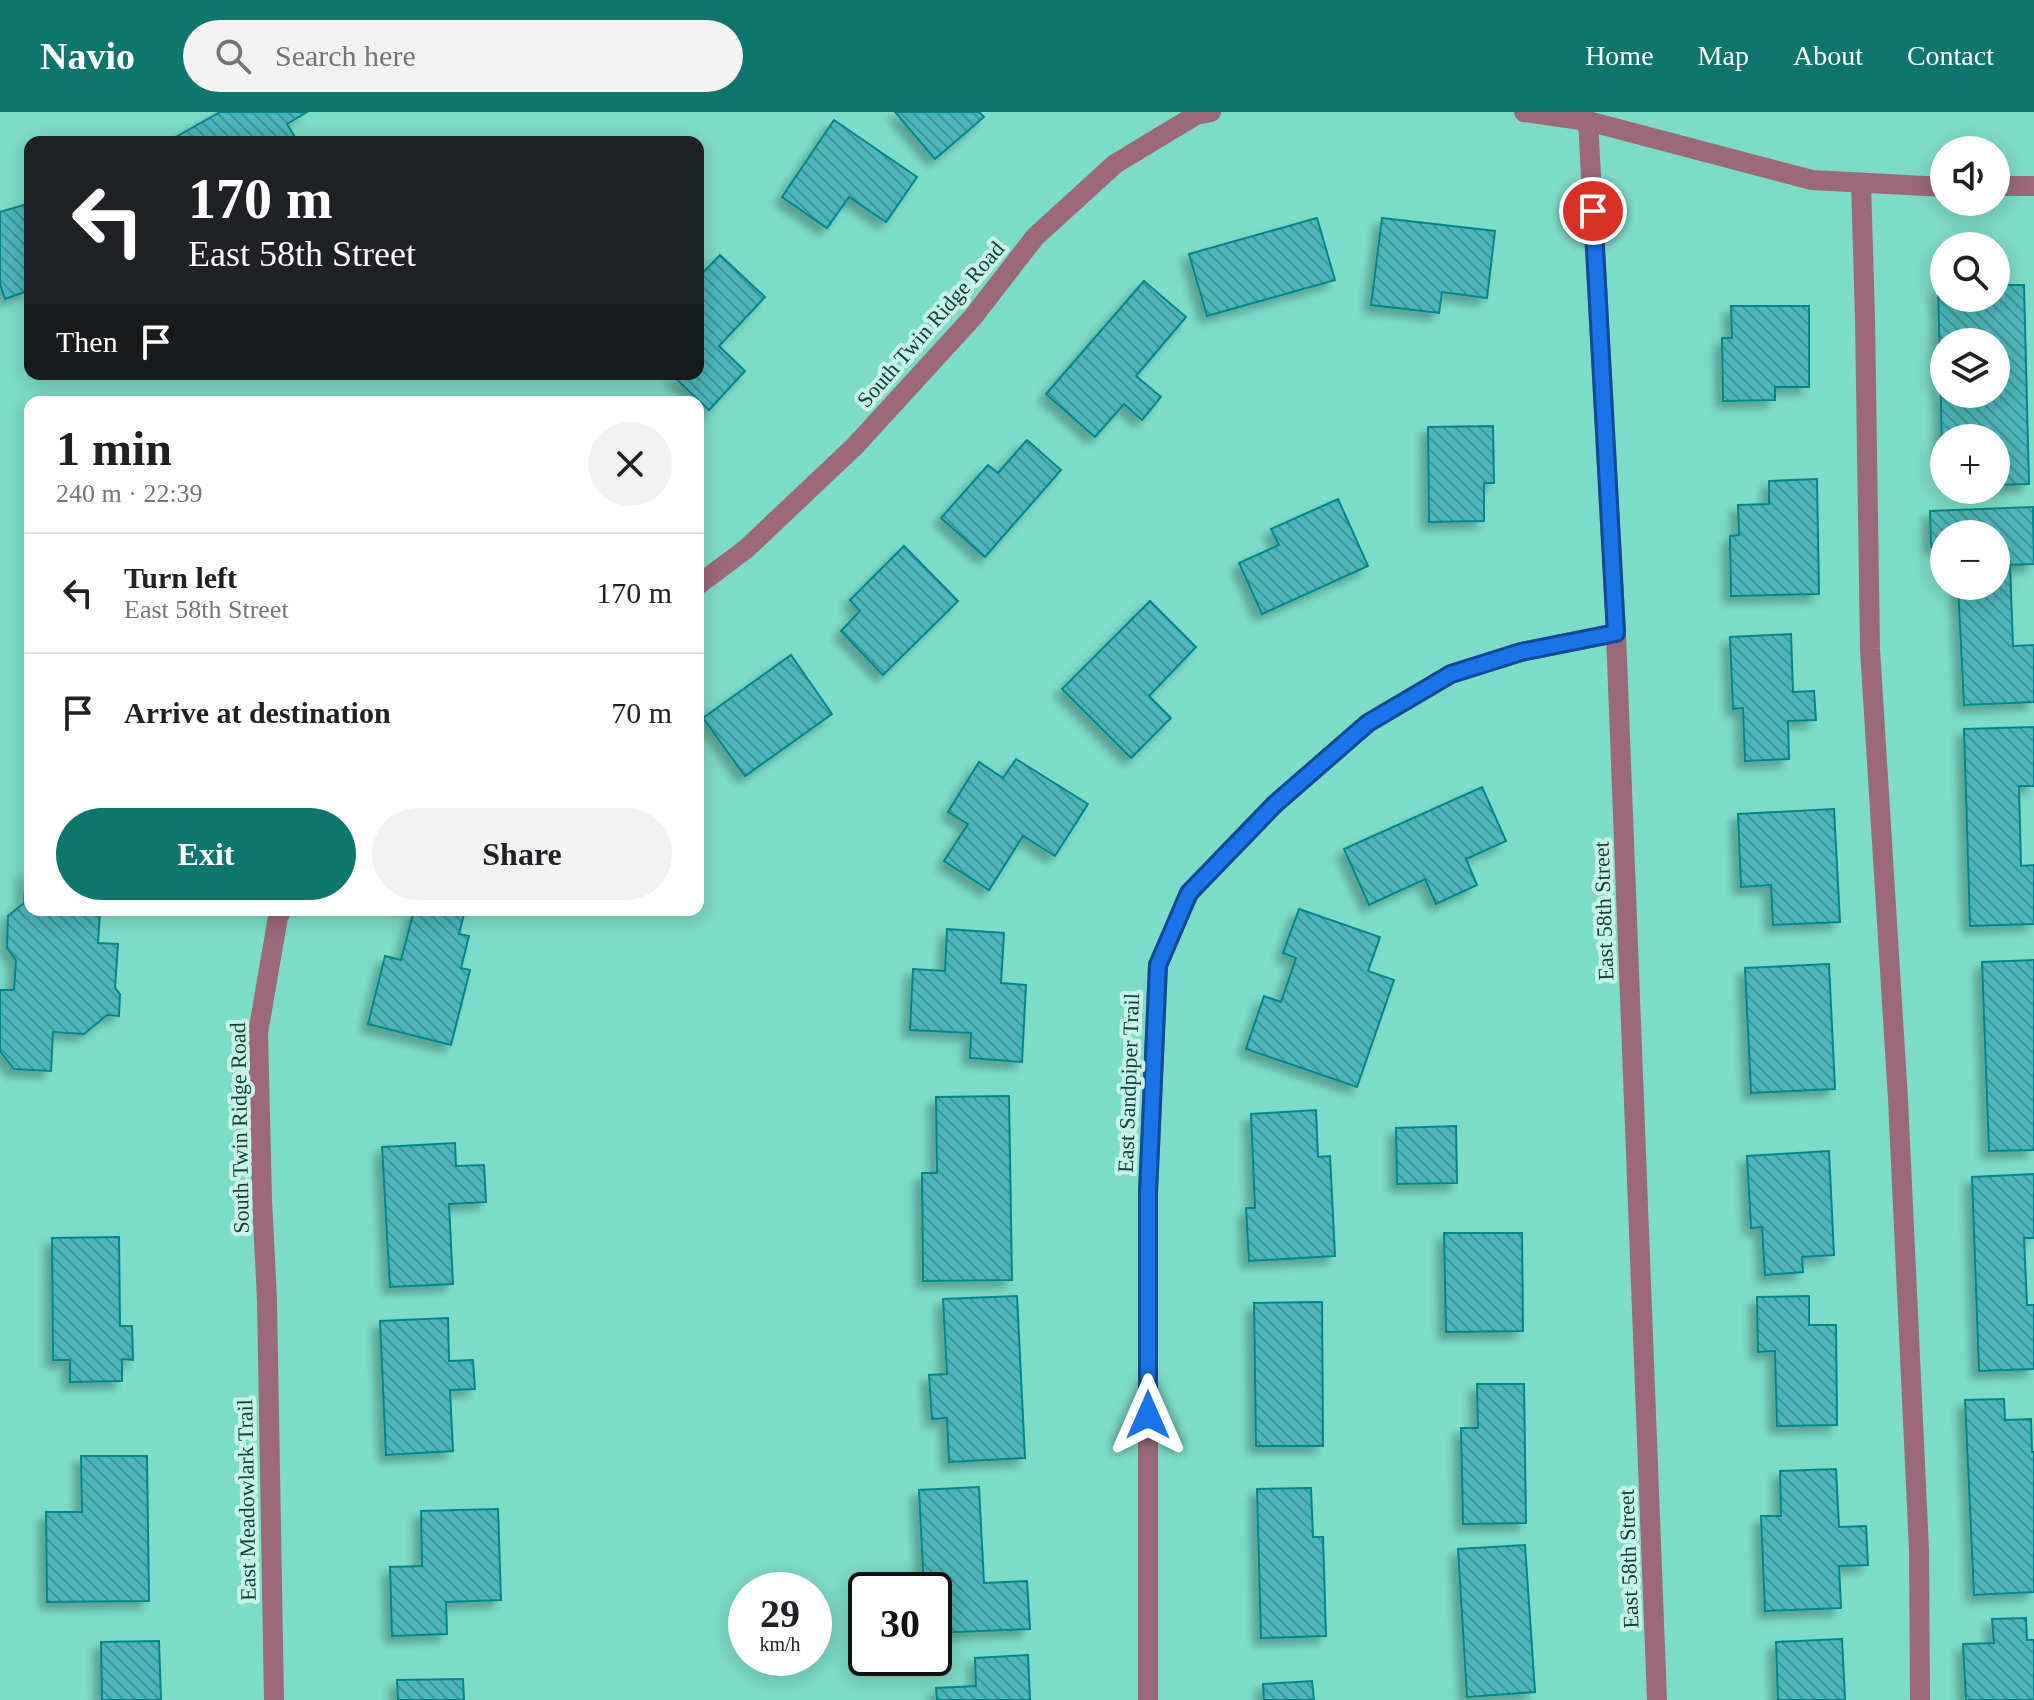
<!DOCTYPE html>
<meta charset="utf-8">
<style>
:root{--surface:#fff;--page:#f2f2f2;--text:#202124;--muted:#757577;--line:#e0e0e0;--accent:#0f766e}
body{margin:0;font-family:Georgia,serif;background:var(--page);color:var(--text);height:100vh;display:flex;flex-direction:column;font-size:30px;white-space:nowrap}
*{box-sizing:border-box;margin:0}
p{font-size:26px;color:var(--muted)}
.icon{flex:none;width:44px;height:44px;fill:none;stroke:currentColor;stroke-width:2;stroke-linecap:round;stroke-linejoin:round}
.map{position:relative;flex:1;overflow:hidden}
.sheet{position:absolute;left:24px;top:284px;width:680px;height:520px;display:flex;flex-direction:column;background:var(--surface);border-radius:16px;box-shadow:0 4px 20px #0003}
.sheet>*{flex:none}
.guide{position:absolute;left:24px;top:24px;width:680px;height:244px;border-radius:16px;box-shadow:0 4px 20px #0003;background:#202124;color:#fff;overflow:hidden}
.tools{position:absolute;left:1930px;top:24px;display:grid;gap:16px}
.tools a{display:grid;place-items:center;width:80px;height:80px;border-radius:50%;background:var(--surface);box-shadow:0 4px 20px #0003;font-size:40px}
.speed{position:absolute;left:728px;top:1460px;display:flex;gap:16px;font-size:40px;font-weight:700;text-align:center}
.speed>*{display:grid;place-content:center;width:104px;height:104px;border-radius:50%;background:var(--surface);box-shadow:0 4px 20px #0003;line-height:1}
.speed small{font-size:20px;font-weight:400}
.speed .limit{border:4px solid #111;border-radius:12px;background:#fff;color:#111}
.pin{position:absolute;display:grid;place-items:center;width:68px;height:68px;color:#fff;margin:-34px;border:4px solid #fff;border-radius:50%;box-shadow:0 2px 8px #0007}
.me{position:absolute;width:88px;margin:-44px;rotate:0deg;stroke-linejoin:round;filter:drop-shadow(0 0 6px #0008)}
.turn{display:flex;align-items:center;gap:28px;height:168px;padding:0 32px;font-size:36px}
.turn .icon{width:104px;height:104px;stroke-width:2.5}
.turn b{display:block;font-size:56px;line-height:68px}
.then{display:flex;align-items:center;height:76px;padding:0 32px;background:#0003;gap:16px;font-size:30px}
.round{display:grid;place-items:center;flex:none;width:84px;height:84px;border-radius:42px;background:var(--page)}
.head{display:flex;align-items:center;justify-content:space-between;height:136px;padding:0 32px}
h1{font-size:48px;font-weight:700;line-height:60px}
.action{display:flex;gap:16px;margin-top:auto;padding:16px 32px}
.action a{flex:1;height:92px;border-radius:48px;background:var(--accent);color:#fff;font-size:32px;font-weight:700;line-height:92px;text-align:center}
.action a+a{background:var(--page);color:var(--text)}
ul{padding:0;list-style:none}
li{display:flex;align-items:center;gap:24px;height:120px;padding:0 32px;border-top:2px solid var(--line)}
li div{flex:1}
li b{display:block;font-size:30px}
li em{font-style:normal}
header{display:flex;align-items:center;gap:48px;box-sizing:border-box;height:112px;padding:0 40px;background:var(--accent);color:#fff}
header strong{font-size:38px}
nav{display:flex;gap:44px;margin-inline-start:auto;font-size:28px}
.search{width:560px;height:72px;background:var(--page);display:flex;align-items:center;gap:20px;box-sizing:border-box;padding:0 28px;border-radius:44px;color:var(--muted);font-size:30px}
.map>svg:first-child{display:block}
.building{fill:url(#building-back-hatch);stroke:#05878b;stroke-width:2;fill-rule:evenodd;filter:url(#shadow)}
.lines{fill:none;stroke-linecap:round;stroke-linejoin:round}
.minor{stroke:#9b6979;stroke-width:20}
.route-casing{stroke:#114b97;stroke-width:20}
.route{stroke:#1a73e8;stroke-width:14}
.labels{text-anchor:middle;stroke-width:8;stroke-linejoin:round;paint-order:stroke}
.street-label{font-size:22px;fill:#174038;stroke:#c6f2e8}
</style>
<header>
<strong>Navio</strong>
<div class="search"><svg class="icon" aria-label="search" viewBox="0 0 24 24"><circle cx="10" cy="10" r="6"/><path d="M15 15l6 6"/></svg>Search here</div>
<nav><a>Home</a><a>Map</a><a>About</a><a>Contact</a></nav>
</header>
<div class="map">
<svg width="2034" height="1588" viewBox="0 0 2034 1588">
<defs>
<pattern id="building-back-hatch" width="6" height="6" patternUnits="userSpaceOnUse" patternTransform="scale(2)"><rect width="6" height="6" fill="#4eb6ba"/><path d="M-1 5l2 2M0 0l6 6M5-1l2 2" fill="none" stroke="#409598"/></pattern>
<filter id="shadow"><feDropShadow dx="-7" dy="7" stdDeviation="4" flood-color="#0004"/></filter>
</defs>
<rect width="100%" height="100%" fill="#7ddcc8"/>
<g class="building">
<path d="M220,0H307L287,12L298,30H178L176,25Z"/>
<path d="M895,0H979L984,5L935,47Z"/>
<path d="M834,8L917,65L886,110L849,85L827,116L782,85Z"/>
<path d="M30,91V178L5,187L0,172V100Z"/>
<path d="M1317,106L1335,168L1207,204L1189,142Z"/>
<path d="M1382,106L1495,119L1487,186L1442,180L1439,201L1371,193Z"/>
<path d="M720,143L765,185L719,234L745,259L709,298L672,263L698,262V166Z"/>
<path d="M1144,169L1186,205L1136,264L1161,285L1142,308L1124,292L1095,325L1046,282Z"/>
<path d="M1996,173H2024L2029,372L1996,373V326H1944V337H1942L1938,175H1944V186H1996ZM1944,230H1996V282H1944Z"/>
<path d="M1731,194H1809V275H1775V288L1723,289L1722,226H1732Z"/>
<path d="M1493,314L1494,371H1484V409L1429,410L1428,315Z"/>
<path d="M1027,328L1061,358L985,445L941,406L988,353L998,361Z"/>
<path d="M1817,367L1819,482L1731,484L1730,424L1739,423L1738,393L1769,392V369Z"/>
<path d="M1338,387L1368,454L1262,502L1239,451L1279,433L1271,417Z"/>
<path d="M2033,395L2034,452L2010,453L2013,534L2034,533V590L1964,593L1958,474H1996V422H1944V434L1931,435L1930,399Z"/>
<path d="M904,434L958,489L883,563L841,519L860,499L850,488Z"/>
<path d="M1150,489L1196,535L1149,584L1171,606L1131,646L1062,577Z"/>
<path d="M1791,522L1793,580L1814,579L1816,608L1788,609L1789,647L1745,649L1743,596L1733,597L1730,525Z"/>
<path d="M791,543L832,602L745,664L703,606Z"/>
<path d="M2034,615V674H2019L2021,754L2034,753V812L1970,814L1964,617Z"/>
<path d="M1016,647L1088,692L1055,744L1023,724L989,778L944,749L968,712L948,700L979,650L1003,666Z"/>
<path d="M1482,675L1506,729L1466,747L1477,773L1436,792L1425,767L1369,793L1344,737Z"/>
<path d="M1834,697L1840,810L1773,813L1771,773L1741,775L1738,702Z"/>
<path d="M26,759H30V798H100L98,831L118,832L115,876L120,882L119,904L107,903L84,922L53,920L51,959L14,957L0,939V878H14L16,848L7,836L8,804L24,791Z"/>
<path d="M1299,797L1380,825L1368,859L1394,868L1357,975L1246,937L1264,884L1281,890L1296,846L1283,841Z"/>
<path d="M414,798H465L459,822L469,824L461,856L470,858L451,933L368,912L385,844L401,848Z"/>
<path d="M947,817L1004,821L1001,871L1026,873L1022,950L970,946L971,921L910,918L913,857L945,859Z"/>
<path d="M2034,848V1038L1989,1039L1982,850Z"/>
<path d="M1829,852L1835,977L1751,981L1745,856Z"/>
<path d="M1009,984L1012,1168L923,1169L922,1061H937L936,985Z"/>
<path d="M1316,998L1318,1045L1330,1044L1335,1144L1249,1149L1246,1096H1255L1251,1002Z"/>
<path d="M1456,1014L1457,1071L1397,1072L1396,1016Z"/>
<path d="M455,1031L456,1054L484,1053L486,1090L449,1092L453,1172L390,1175L382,1035Z"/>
<path d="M1829,1039L1834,1143L1802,1145L1803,1160L1765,1163L1762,1115L1751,1116L1747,1044Z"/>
<path d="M2034,1062V1126H2024L2027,1193H2034V1257L1979,1259L1972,1065Z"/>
<path d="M1444,1121H1522L1523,1219L1446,1220Z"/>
<path d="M119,1125L120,1214H132L133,1248L122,1247V1269L70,1270V1248H53L52,1126Z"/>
<path d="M1017,1184L1025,1346L949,1350L947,1306L932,1307L929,1263L947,1262L943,1187Z"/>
<path d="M1809,1184V1213H1836L1837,1313L1777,1314L1775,1239L1758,1240L1757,1185Z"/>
<path d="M1322,1190L1323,1334H1256L1254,1191Z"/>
<path d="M448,1206L449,1249L473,1248L475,1277L450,1278L453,1339L386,1343L380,1209Z"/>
<path d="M1477,1272H1524L1526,1411L1463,1412L1461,1316H1478Z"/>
<path d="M2004,1287L2005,1308L2031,1307L2032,1340H2034V1480L1974,1483L1965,1288Z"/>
<path d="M81,1344H147L149,1489L47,1490L46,1400H82Z"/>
<path d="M1836,1357L1839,1415L1866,1414L1868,1453L1839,1454L1841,1496L1765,1499L1761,1404H1781L1780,1359Z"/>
<path d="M979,1375L984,1471L1027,1469L1030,1517L934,1521V1478H924L919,1378Z"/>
<path d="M1311,1376L1313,1425H1323L1326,1524L1261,1526L1257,1377Z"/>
<path d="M498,1397L501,1488L446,1490L447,1522L392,1524L390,1455L422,1454L421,1399Z"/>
<path d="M1525,1433L1535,1580L1467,1585L1458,1437Z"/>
<path d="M2026,1506L2027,1528H2034V1588H1966L1963,1532L1994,1531L1992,1507Z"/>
<path d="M1842,1527L1845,1588H1778L1776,1530Z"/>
<path d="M159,1529L161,1588H102L101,1530Z"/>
<path d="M1028,1543L1030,1588H937L936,1576L976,1574L975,1546Z"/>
<path d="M463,1567L464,1588H398L397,1568Z"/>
<path d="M1312,1569L1314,1588H1264L1263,1572Z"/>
</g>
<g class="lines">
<g class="minor">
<path d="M1524,0L1588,9L1812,68L1944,75"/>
<path d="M1588,9L1616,521L1657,1588"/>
<path d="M1861,71L1865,206L1870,537L1898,987L1919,1438L1920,1588"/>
<path d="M1996,74H2034"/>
<path d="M698,473L746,437L855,334L973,205L1035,125L1115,52L1196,3L1211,0"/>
<path d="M274,1588L267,1188L262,1087L258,921L278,805L282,798"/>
<path d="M1148,1588V1081L1158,853L1189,781L1275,692L1368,611L1451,562L1521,540L1616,521"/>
</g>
</g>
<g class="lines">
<defs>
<path id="route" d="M1148,1303V1081L1158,853L1189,781L1275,692L1368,611L1451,562L1521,540L1616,521L1593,99"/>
</defs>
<use href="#route" class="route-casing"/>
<use href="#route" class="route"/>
</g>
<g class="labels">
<g class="street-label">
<text transform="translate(930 212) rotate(-49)" y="8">South Twin Ridge Road</text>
<text transform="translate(1603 799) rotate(-92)" y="8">East 58th Street</text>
<text transform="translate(1128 971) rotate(-88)" y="8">East Sandpiper Trail</text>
<text transform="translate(239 1016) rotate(-91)" y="8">South Twin Ridge Road</text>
<text transform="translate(246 1388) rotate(-91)" y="8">East Meadowlark Trail</text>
<text transform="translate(1628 1447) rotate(-92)" y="8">East 58th Street</text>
</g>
</g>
</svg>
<div class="tools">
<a><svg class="icon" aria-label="sound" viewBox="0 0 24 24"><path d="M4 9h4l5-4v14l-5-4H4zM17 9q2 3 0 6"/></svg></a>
<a><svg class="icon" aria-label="search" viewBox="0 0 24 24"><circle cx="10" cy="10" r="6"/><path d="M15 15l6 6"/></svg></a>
<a><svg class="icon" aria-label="layers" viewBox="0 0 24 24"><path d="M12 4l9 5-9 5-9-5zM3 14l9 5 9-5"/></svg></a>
<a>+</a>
<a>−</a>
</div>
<div class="speed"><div>29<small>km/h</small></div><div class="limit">30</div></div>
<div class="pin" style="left:1593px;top:99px;background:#d93025"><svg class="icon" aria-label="arrive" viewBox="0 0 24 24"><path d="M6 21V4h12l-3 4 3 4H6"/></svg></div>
<svg class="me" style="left:1148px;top:1303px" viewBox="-20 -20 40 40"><path d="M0-17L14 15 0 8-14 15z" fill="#1a73e8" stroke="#fff" stroke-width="4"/></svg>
<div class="guide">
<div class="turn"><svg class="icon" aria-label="left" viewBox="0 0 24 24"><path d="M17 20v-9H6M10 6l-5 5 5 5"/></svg><div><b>170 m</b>East 58th Street</div></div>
<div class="then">Then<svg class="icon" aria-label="arrive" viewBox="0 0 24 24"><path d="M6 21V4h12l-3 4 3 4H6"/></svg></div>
</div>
<section class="sheet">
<div class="head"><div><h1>1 min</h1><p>240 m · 22:39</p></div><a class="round"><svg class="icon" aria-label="close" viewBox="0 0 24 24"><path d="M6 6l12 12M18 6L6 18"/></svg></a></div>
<ul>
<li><svg class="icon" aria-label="left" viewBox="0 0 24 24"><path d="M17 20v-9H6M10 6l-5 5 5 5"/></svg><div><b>Turn left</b><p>East 58th Street</p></div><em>170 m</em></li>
<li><svg class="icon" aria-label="arrive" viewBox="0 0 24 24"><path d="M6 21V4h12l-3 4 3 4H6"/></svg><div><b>Arrive at destination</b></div><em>70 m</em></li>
</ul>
<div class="action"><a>Exit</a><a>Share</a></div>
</section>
</div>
